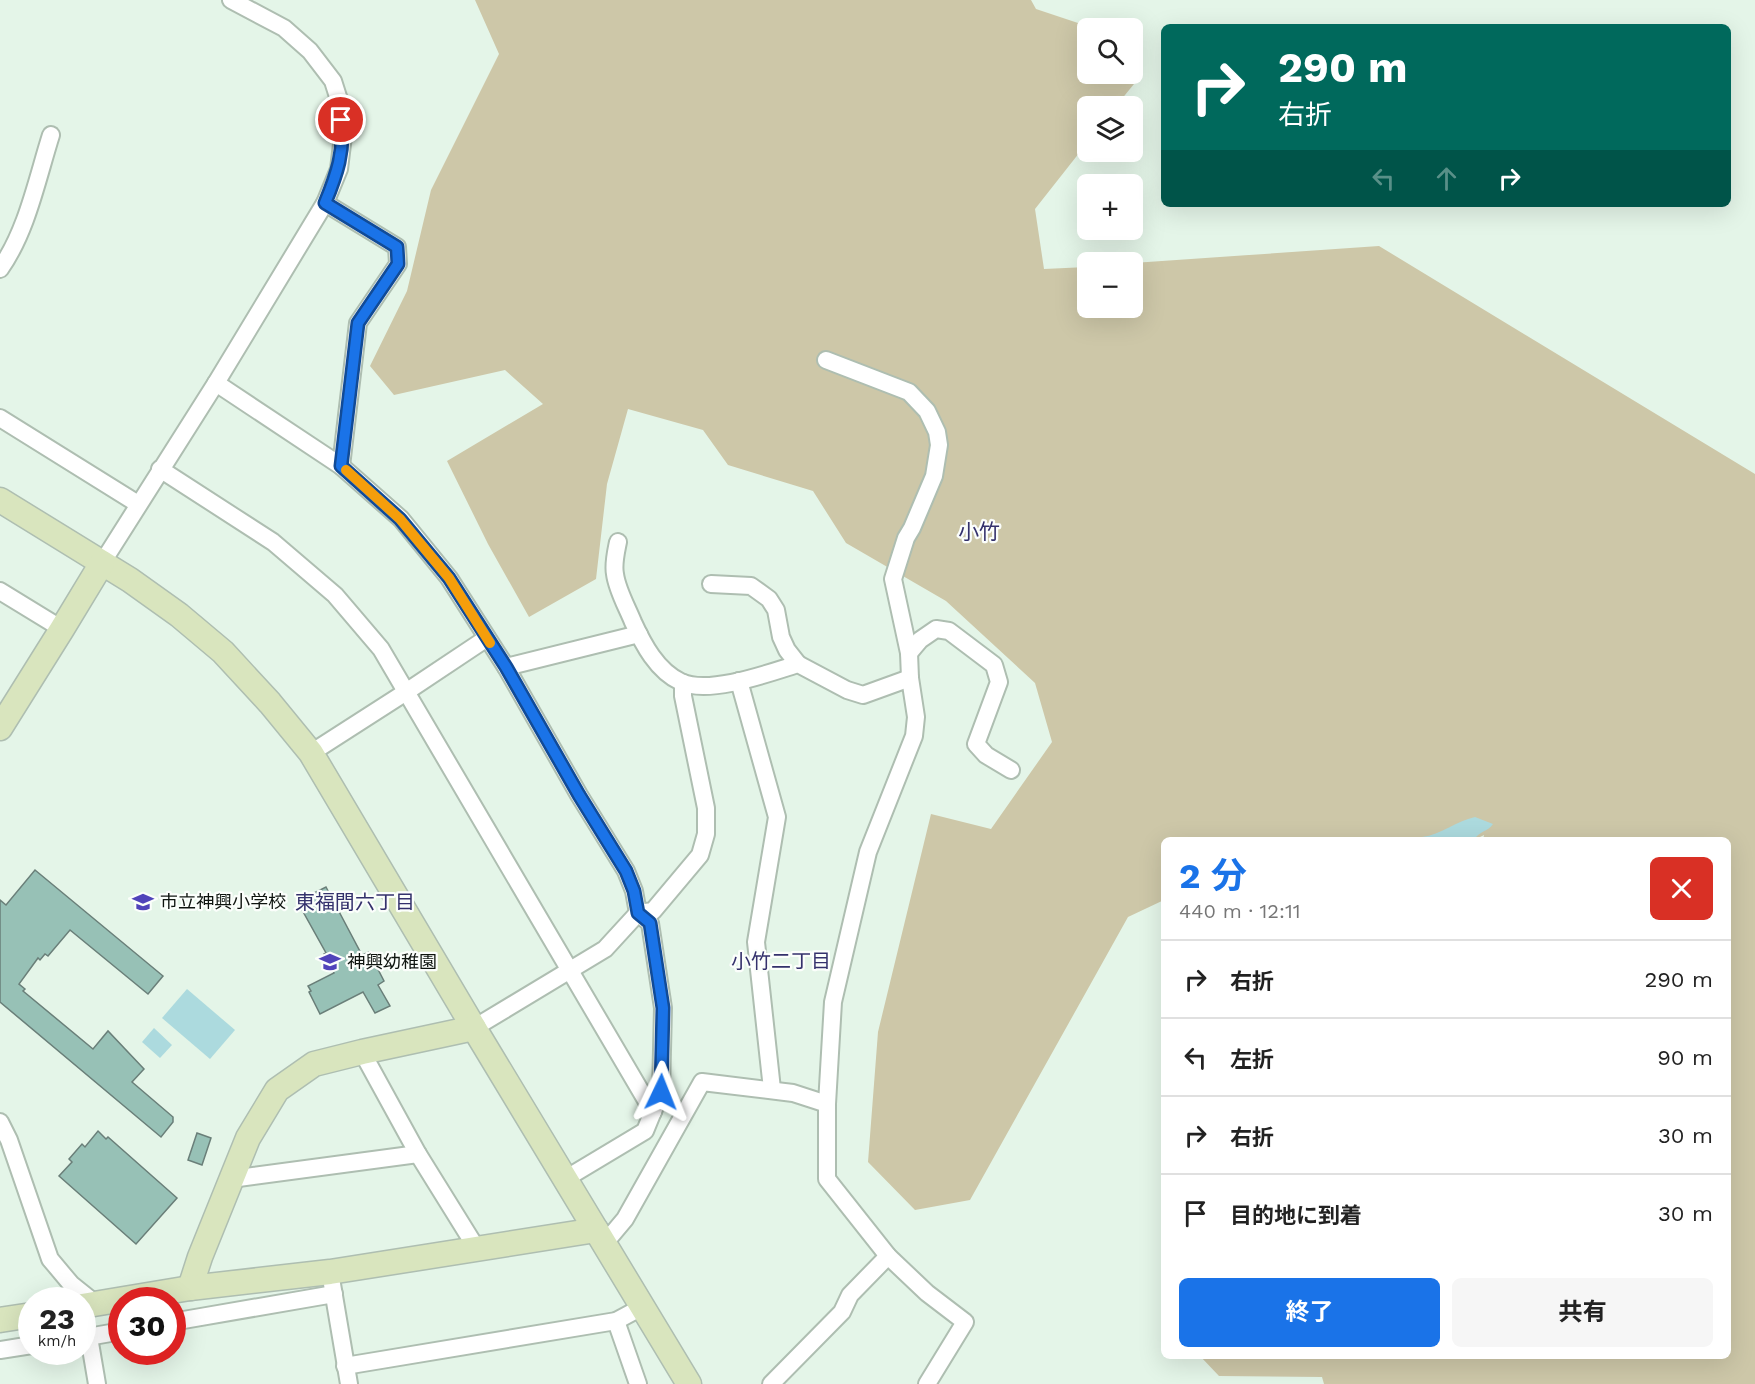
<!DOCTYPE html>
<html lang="ja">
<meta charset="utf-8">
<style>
:root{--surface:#fff;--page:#f6f6f6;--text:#222;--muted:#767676;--line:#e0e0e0;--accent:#1a73e8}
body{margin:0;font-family:"Work Sans","Noto Sans JP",sans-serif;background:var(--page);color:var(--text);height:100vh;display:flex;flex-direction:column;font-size:22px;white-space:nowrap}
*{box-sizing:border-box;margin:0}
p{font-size:20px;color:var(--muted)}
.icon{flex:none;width:33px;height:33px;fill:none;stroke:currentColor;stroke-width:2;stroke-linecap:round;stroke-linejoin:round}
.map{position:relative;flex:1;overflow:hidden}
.sheet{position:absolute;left:1161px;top:837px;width:570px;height:522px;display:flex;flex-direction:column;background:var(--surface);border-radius:9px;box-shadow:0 6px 24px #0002}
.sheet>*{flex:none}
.hud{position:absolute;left:1161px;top:24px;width:570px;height:183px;border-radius:9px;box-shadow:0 6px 24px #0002;background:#00695c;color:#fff;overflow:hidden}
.buttons{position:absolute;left:1077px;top:18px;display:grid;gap:12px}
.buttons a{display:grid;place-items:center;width:66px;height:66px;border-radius:9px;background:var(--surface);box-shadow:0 6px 24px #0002;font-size:30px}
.speed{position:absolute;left:18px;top:1287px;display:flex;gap:12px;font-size:30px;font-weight:700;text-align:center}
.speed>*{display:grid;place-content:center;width:78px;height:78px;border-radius:50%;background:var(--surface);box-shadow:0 6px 24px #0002;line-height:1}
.speed small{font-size:15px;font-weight:400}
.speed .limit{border:9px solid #d22;background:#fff;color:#111}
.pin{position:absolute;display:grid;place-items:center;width:51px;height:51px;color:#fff;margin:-26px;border:3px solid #fff;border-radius:50%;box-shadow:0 2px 6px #0007}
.me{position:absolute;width:66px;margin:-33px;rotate:2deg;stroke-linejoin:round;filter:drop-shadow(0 0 4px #0008)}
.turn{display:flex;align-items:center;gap:21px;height:126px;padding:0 18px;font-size:27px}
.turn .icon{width:78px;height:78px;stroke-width:2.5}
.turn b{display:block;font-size:42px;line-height:51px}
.lanes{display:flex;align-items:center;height:57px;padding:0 18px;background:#0003;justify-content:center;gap:30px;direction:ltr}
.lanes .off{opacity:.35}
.round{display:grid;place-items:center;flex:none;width:63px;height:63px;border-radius:9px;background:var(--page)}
.headline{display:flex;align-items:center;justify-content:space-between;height:102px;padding:0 18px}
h1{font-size:36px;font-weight:700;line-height:45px;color:var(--accent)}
.cta{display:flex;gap:12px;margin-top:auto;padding:12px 18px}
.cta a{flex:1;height:69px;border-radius:9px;background:var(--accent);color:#fff;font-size:24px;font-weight:700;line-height:69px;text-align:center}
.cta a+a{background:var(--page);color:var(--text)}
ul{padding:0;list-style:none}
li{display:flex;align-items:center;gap:18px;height:78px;padding:0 18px;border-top:2px solid var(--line)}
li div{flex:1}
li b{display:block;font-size:22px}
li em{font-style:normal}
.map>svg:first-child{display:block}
.green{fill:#cdc7a8}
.water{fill:#acdade}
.building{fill:#97c1b6;stroke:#6a7f79;stroke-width:1.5}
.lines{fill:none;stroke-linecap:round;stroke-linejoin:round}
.street-casing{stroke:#aebeb1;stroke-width:20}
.secondary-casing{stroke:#aebeb1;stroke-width:27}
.street{stroke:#fff;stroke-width:16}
.secondary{stroke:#d9e5be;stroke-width:24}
.route-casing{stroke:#114b97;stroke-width:15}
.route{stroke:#1a73e8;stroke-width:10}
.slow{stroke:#f59e0b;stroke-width:10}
.labels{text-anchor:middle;stroke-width:4.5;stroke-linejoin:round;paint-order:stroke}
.poi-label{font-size:18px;fill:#0e140f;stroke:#fbfefb;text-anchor:start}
.neighbourhood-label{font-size:20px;fill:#34316c;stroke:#fbfefb}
.quarter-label{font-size:21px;fill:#34316c;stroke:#fbfefb}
</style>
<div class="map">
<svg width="1755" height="1384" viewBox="0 0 1755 1384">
<rect width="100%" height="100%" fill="#e4f5e8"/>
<path class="green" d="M475,0H1031L1036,9L1093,28H1088V74H1132L1133,63L1143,73L1116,106H1088L1087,143L1035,209L1044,269L1087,267L1088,308H1132L1133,263L1379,246L1755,474V1384H1324L1322,1377L1219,1376L1200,1356H1728V840H1483L1484,835L1474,840H1164V900L1128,917L970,1200L915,1210L868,1162L878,1032L931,814L991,829L1052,742L1035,683L946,601L846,543L813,491L728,465L703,430L628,409L607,484L596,579L529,617L488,544L447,461L543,404L505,370L394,395L370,366L407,291L431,190L499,54Z"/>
<g class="water">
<path d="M1475,817L1493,824C1488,832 1480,830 1474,840H1419L1422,837C1441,835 1456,821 1475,817Z"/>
<path d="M187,989L235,1030L210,1059L162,1018Z"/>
<path d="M154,1028L172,1045L160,1058L142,1042Z"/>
</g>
<g class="building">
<path d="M35,870L163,976L148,994L70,930L48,956L45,954L40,960L38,958L19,984L25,989L23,991L93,1049L108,1031L144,1069L132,1082L173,1117V1122L161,1137L0,1002V900L6,905Z"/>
<path d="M326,887L362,955L369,952L384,981L378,985L390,1006L375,1013L363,992L320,1014L309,992L311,991L308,986L334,973L324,954L326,953L301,908L308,904L304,898Z"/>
<path d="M98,1131L106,1139L108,1137L177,1198L136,1244L59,1176L72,1162L69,1159L82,1144L85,1147Z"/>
<path d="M197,1133L211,1138L202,1165L188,1160Z"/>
</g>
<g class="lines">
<defs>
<g id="street">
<path d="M325,203L397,247L398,264L358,323L341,466"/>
<path d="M0,269C27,231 37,179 51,135"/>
<path d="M826,360L909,392L927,411L937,432L939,445L934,476L912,528L906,538L893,579L909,653L910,678L916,717L914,736L868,852L833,1002L827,1104V1179L888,1256L927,1293L965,1322L927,1384"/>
<path d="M216,383L341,466L401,519L449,578L506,667L579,795L626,871L634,891L638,913L650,923L663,1008L661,1092L645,1131L565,1179"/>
<path d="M0,418L138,504"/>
<path d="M160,469L273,542L335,595L381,649L653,1112"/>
<path d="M618,542C616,552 613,564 615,574C617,590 627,607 633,622C643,644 657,671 681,682C709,695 769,673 798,664L847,690L863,695L910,678"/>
<path d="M102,563L216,383L325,203L339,169L343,136L340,103L333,81L310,51L284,28L231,0"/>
<path d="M711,584L751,586L769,599L776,610L781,637L787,650L798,664"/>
<path d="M0,591L62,629"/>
<path d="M909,653L920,640L936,629L949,631L994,665L999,682L976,744L986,755L1011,770"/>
<path d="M506,667L639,634"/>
<path d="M739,681L777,817L756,942L772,1089"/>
<path d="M311,753L406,692L487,638"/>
<path d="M474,1028L605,949L638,913L653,911L700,855L706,834V808L683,696V683"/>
<path d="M362,1052L418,1154L477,1249"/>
<path d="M0,1122L9,1140L50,1259L71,1284L96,1304"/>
<path d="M231,1179L418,1154"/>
<path d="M604,1244L625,1219L702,1082L793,1093L827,1104"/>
<path d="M332,1284L349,1384"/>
<path d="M616,1321L638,1384"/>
<path d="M172,1322L334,1294"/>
<path d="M89,1337L97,1384"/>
<path d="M82,1338L122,1331"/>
<path d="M0,1350L32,1345"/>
<path d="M345,1366L616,1321L642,1307"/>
<path d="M771,1384L842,1312L850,1295L888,1256"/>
</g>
<g id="secondary">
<path d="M0,500L130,580L179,615L223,652L270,703L311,753L474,1028L689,1384"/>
<path d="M0,728L62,629L102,563"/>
<path d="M190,1288L200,1257L248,1138L277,1090L314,1064L362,1052L474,1028"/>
<path d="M82,1306L190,1288L330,1272L596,1230"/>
<path d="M0,1320L32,1315"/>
</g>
</defs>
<use href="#street" class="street-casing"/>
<use href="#secondary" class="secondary-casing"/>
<use href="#street" class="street"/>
<use href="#secondary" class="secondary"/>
</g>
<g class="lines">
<defs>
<path id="route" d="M341,120C345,151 337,174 325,203L397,247L398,264L358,323L341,466L400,519L449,578L506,667L579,795L626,871L634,891L638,913L650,923L663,1008L661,1092"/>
</defs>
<use href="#route" class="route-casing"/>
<use href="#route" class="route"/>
<path class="slow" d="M346,470L400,519L449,578L490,643"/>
</g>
<defs>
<symbol id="school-bare" viewBox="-9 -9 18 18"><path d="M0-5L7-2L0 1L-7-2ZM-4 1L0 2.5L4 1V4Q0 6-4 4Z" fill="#5043ba" stroke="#fbfefb" stroke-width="2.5" paint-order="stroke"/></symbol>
</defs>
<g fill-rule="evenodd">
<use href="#school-bare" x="128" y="887" width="30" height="30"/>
<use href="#school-bare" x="315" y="947" width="30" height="30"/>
</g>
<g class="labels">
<g class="poi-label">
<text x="160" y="908">市立神興小学校</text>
<text x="347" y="968">神興幼稚園</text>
</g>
<g class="neighbourhood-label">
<text x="355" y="909">東福間六丁目</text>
<text x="781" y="968">小竹二丁目</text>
</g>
<g class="quarter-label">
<text x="979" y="539">小竹</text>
</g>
</g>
</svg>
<div class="buttons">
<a><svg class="icon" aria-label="search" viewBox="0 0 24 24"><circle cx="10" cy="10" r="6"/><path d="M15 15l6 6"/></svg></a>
<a><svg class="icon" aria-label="layers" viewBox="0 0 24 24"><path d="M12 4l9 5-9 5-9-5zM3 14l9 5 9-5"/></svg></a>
<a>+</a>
<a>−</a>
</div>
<div class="speed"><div>23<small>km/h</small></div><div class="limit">30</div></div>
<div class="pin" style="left:341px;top:120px;background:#d93025"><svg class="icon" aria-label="arrive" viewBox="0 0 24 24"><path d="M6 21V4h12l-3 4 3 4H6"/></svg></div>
<svg class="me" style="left:661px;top:1092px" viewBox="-20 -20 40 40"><path d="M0-17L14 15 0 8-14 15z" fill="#1a73e8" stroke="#fff" stroke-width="4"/></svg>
<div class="hud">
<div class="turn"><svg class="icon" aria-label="right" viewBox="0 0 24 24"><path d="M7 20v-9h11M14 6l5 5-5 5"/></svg><div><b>290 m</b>右折</div></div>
<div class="lanes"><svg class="icon off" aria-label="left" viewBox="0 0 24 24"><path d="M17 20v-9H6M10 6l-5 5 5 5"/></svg><svg class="icon off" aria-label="ahead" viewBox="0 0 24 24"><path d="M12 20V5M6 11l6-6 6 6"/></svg><svg class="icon" aria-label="right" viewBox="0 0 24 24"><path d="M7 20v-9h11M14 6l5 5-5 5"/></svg></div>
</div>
<section class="sheet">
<div class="headline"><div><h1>2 分</h1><p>440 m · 12:11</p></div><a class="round" style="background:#d93025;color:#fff"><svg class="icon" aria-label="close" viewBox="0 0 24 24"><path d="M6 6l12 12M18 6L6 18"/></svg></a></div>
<ul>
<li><svg class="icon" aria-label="right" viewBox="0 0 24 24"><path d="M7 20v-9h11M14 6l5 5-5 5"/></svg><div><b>右折</b></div><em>290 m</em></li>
<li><svg class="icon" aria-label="left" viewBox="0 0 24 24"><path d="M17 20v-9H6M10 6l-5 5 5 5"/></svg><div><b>左折</b></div><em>90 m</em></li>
<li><svg class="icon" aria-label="right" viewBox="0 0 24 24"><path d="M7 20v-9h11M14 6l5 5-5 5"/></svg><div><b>右折</b></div><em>30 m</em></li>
<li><svg class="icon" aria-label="arrive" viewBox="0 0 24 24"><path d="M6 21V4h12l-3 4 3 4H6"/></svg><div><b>目的地に到着</b></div><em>30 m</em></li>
</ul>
<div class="cta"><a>終了</a><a>共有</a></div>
</section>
</div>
